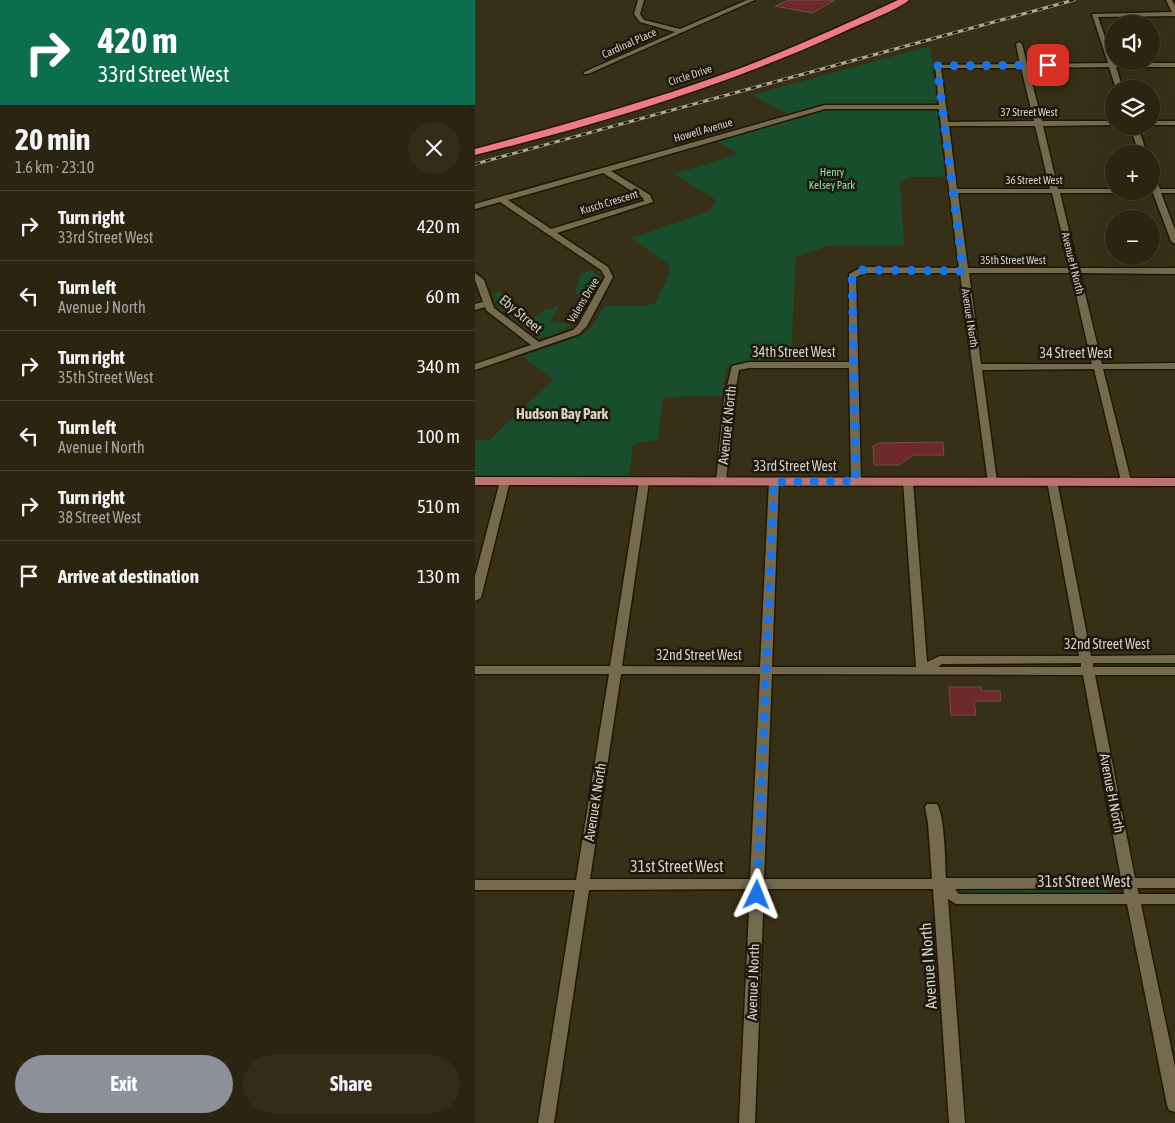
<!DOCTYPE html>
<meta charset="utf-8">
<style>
:root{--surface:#2a2410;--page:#322c19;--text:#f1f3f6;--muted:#a5a49f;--line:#464130;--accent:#8c9099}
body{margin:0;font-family:"Asap Condensed",sans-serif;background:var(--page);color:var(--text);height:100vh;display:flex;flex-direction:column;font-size:19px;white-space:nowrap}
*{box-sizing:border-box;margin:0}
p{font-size:16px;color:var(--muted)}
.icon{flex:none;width:28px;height:28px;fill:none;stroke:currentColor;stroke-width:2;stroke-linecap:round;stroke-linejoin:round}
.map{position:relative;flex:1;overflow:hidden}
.drawer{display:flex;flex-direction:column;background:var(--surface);width:475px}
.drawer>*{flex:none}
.banner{background:#0b6e4f;color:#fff;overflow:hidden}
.fabs{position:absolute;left:630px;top:15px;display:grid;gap:10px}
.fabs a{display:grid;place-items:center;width:55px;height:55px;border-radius:50%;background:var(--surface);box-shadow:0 5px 20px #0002,0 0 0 1px var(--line);font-size:25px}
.pin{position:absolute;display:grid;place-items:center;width:42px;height:42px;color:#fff;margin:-21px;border-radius:10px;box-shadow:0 2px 8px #0006}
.me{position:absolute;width:55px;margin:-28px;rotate:2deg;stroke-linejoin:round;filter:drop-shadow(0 0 4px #0008)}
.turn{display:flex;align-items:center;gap:18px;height:105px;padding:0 15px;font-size:22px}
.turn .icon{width:65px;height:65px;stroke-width:2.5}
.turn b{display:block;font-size:35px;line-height:42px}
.round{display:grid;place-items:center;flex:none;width:52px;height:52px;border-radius:26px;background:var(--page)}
.overview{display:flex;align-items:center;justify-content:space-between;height:85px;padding:0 15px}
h1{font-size:30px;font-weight:700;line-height:38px}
.cta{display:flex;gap:10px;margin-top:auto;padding:10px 15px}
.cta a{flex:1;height:58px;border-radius:30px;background:var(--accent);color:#fff;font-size:20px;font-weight:700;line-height:58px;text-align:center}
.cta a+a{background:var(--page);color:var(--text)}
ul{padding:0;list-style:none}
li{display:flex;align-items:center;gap:15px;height:70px;padding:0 15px;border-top:1px solid var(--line)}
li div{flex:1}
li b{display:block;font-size:19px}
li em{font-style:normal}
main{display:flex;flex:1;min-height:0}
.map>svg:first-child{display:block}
.green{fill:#184d2d}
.building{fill:#70292b;stroke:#6e4f4e}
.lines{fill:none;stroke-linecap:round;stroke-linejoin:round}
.minor-casing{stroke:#201700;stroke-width:3}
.major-casing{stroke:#201700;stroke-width:3}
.highway-casing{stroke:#201700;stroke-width:3}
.minor{fill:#746b4f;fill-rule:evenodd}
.major{fill:#bc7471;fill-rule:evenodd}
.highway{fill:#ec7a88;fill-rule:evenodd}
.rail-casing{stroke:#ada796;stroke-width:3}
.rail{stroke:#1c180d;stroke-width:2;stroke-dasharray:5.5;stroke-linecap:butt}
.route{stroke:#1a73e8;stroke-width:9;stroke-dasharray:0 16.2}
.labels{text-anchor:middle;stroke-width:5;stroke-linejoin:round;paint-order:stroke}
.far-street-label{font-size:11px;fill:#d7d2c3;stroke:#1c180d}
.far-park-label{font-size:11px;fill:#84e6a5;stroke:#1c180d}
.street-label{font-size:14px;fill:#d7d2c3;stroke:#1c180d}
.neighbourhood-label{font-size:15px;font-weight:bold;fill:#d7d2c3;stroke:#1c180d}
.near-street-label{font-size:16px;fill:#d7d2c3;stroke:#1c180d}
</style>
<main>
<section class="drawer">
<div class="banner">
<div class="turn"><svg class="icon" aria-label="right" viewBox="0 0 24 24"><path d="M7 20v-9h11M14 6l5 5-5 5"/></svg><div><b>420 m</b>33rd Street West</div></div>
</div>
<div class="overview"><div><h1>20 min</h1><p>1.6 km · 23:10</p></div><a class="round"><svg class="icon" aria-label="close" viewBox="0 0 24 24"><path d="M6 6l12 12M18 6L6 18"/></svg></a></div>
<ul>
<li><svg class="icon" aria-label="right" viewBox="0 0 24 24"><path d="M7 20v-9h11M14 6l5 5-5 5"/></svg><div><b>Turn right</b><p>33rd Street West</p></div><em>420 m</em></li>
<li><svg class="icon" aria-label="left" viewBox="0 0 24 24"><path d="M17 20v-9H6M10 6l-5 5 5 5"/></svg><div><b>Turn left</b><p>Avenue J North</p></div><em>60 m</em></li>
<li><svg class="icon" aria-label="right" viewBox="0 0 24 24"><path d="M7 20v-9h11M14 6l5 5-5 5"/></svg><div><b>Turn right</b><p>35th Street West</p></div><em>340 m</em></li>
<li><svg class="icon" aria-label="left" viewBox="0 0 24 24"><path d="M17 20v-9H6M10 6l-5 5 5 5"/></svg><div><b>Turn left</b><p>Avenue I North</p></div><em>100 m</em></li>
<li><svg class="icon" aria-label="right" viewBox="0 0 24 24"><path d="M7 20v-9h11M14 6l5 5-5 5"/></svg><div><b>Turn right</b><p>38 Street West</p></div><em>510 m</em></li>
<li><svg class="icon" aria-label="arrive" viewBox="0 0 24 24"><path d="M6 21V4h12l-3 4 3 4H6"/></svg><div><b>Arrive at destination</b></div><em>130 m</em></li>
</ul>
<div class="cta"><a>Exit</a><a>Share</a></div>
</section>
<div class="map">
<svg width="700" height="1123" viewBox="0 0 700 1123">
<rect width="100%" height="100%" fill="#383016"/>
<g class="green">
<path d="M455,46L462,102L458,105L348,106L315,115L277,95Z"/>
<path d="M350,110H453L462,112L470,175L468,177H436L425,182L429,245L353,246L323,256L321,258L316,361L311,363C300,363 255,359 251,370C249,377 249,386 249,394L246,396L190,397L188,400L183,439C175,444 166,439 158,445L154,476H0V440H14L78,380L47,356L105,336L115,329L130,306H169L180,303L194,274V265L156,238L233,212L241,202L238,198L199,174L260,155V152L242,141Z"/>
<path d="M117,270L124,276L111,301L104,298V295L100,293L106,273Z"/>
<path d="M26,292L27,296L34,297L41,315C59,324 62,314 73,308L75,309L84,305L75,322L96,324L99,317L93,315L102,316C94,330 80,336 64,338L22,306L17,293Z"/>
<path d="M591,662L594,668H465L464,663Z"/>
<path d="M633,662H700V669L632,668Z"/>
<path d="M633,888L634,892L632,894L486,895L483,890Z"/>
</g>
<g class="building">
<path d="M314,0H360L337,13L300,6Z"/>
<path d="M468,442L469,455H438L424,465H399L398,446L404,443Z"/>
<path d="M474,687H506L507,691H525L526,701H499L501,715H476Z"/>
</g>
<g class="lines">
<defs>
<g id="minor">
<path d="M163,0H169L165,14L169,20L205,29L272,0H280L113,74H109V72L200,32L165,22L159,14Z"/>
<path d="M691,0H697L700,6V16L623,17L639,63H700V67H641L648,89H641L634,67L553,68L567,121H639V125L568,126L583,189H639V191H643L639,193H585L603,268H700V274L605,273L627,364L700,363V369H628L656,481L655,483L651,484L646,481L619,369L507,370L522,481L517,484L513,483L485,273H389L381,277L386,481L385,483L381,484L376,481L374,368H274L264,370L259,398L251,482L246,485L241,482L249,398L257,366L274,362H374V274L387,267L484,268L464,109H350L136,171L175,195L178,202L82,233L133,267L138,277L112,326L104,334L0,370V364L56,345L12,311L10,307L0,310V304L8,302L0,280V273L9,280L19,308L64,342L98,330L103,325L130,277L126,270L25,202L0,209V204L350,105H464L460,65L545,64L541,44L544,42L547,44L552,64L633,63L617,14L697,12ZM466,68H546L559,121L473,122ZM474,126H560L575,189H482ZM128,173L168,198L169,201L76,229L33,200ZM483,193H577L595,268H493ZM494,273H596L617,364H506Z"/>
<rect x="676" y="121" width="24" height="4"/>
<path d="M655,126H663L672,154H664Z"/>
<path d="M676,174L680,176L685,189H700V193H686L700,230V244L696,241L678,193L673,191H676Z"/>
<path d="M30,478L35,481L6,598L0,601V576L25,481Z"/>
<path d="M299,478L304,481L297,667H441L428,481L433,478L438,481L452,662L465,656H604L572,481L577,478L582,481L616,656L700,655V663H618V667H700V675H620L660,878H700V888H662L664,894H700V904H666L700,1067V1112L694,1110L692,1105L652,904H481L473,899L490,1123H474L458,889H289L280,1123H264L275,889L114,890L79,1123H63L100,890H0V880H101L134,674H0V666H135L164,482L169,479L174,482L147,666L285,667L294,481ZM606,663V667H463L467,664ZM146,674H285L275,879H115ZM297,674L608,675L646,878H471C470,860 470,819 462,804H452L450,807L453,823L457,879H289ZM648,888L649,894H484L480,889Z"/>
</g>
<path id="major" d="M0,477L700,478V486L0,485Z"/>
<path id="highway" d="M423,0H434C423,10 382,25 366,33C249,86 125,124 0,155V149C84,126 169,103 252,73C310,52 367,26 423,0Z"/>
</defs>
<use href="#minor" class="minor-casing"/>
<use href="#major" class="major-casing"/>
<use href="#highway" class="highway-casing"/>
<use href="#minor" class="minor"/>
<use href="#major" class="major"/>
<use href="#highway" class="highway"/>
<defs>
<path id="rail" d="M0,164L599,0"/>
</defs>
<use href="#rail" class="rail-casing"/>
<use href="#rail" class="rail"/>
</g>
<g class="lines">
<path class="route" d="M282,895L299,482L381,481L377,276L387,270L488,271L462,66L573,65"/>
</g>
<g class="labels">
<g class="far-street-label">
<text transform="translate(154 43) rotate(-24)" y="4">Cardinal Place</text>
<text transform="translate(215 75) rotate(-18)" y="4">Circle Drive</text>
<text x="554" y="116">37 Street West</text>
<text transform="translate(228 130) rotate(-16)" y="4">Howell Avenue</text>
<text x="559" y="184">36 Street West</text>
<text transform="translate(134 202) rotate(-17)" y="4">Kusch Crescent</text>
<text x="538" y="264">35th Street West</text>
<text transform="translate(598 263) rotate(76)" y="4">Avenue H North</text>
<text transform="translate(108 300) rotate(-59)" y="4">Valens Drive</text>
<text transform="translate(495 318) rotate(81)" y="4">Avenue I North</text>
</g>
<g class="far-park-label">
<text x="357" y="176">Henry<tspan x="357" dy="13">Kelsey Park</tspan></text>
</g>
<g class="street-label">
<text transform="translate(46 314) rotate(40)" y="5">Eby Street</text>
<text x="319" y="357">34th Street West</text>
<text x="601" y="358">34 Street West</text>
<text transform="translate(252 425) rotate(-84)" y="5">Avenue K North</text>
<text x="320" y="471">33rd Street West</text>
<text x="632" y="649">32nd Street West</text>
<text x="224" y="660">32nd Street West</text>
<text transform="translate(637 793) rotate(79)" y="5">Avenue H North</text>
<text transform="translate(120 802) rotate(-81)" y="5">Avenue K North</text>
<text transform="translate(278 982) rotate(-88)" y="5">Avenue J North</text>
</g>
<g class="neighbourhood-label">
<text x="87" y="419">Hudson Bay Park</text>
</g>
<g class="near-street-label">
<text x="202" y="872">31st Street West</text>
<text x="609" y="887">31st Street West</text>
<text transform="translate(453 966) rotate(-94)" y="6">Avenue I North</text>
</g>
</g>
</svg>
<div class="fabs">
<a><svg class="icon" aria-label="sound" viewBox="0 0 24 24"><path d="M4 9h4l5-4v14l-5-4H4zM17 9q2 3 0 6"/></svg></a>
<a><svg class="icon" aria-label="layers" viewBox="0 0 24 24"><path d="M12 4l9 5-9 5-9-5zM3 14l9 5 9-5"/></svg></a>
<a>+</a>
<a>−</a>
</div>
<div class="pin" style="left:573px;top:65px;background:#d93025"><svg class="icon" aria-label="arrive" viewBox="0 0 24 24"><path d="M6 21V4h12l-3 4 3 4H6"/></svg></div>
<svg class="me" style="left:282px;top:895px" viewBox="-20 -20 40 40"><path d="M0-17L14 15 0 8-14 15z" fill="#1a73e8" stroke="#fff" stroke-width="4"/></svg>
</div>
</main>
